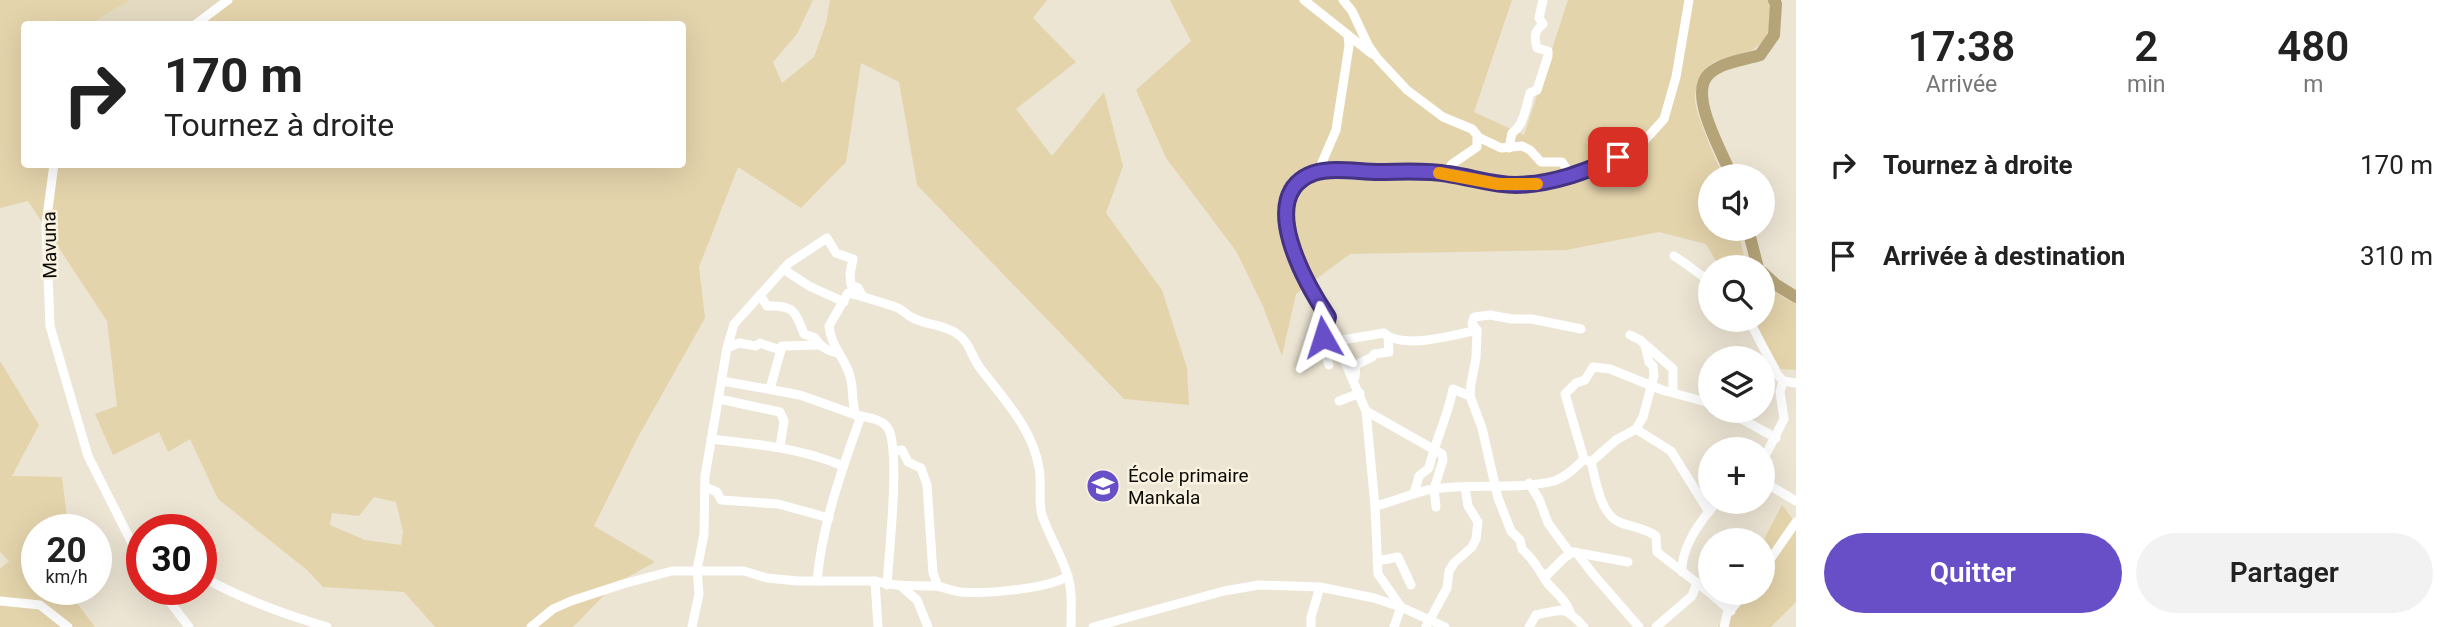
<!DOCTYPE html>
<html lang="fr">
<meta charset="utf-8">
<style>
:root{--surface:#fff;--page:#f2f2f2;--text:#222;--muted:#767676;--accent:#684fc8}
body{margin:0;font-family:Roboto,sans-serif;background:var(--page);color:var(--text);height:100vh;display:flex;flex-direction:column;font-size:26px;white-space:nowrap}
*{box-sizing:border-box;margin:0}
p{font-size:23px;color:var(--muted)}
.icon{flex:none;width:38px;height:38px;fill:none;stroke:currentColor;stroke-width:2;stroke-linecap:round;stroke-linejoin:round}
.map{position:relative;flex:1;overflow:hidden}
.panel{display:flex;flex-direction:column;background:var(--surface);width:665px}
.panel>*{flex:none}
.top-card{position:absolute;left:21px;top:21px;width:665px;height:147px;border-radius:7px;box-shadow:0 7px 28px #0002;background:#fff;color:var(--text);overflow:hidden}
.controls{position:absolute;left:1698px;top:164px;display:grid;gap:14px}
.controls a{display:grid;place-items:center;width:77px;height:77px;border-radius:50%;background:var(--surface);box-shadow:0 7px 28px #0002;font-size:35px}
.speed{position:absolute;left:21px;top:514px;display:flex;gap:14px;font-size:35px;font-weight:700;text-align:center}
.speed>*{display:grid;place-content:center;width:91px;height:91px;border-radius:50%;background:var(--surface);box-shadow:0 7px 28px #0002;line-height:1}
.speed small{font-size:18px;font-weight:400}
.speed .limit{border:10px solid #d22;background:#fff;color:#111}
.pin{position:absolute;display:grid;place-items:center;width:60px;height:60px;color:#fff;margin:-30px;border-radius:14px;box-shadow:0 4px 10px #0006}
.me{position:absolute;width:77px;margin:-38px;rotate:354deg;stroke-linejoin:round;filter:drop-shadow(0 0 5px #0008)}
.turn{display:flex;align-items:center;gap:24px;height:147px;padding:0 28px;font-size:32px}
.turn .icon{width:91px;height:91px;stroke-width:2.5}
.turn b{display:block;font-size:49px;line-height:60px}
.eta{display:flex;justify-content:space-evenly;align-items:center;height:119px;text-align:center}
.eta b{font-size:42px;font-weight:600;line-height:49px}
.button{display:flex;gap:14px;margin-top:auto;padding:14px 28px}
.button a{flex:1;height:80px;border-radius:42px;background:var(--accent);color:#fff;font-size:28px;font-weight:600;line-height:80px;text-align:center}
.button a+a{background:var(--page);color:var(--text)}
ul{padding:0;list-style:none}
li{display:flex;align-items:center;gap:21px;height:91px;padding:0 28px}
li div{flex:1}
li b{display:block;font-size:26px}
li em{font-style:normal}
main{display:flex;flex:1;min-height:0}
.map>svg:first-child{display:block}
.built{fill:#e4dac2}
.green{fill:#e4d4ac;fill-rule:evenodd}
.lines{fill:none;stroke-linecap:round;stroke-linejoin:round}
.river{stroke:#b5a478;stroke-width:12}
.minor{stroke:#fff;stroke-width:9}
.route-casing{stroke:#443382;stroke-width:18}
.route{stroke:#684fc8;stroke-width:12}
.slow{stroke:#f59e0b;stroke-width:12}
.labels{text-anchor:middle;stroke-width:5;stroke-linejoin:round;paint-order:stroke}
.street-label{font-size:19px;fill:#0d0b06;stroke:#f9f2e1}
.poi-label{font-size:19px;fill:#0d0b06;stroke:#f9f2e1;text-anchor:start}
</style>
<main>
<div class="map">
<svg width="1796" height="627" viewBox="0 0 1796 627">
<rect width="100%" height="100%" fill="#ece5d4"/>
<path class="built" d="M130,0H223L192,24H91Z"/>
<g class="green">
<path d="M0,0H130L91,24H24V164H682V24H192L223,0H813L797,34L773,62L782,83L814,57L826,23L830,0H1047L1033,18L1076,62L1016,109L1052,156L1104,92L1123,166L1106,213L1162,290L1187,368L1189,405L1124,399L917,185L899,82L861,63L846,162L801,208L738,167L699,267L705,318L638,437L594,526L655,562L615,584L573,627H435L404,592L323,587L307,570L218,499L190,439L168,452L159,432L113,455L95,414L117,406L107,321L28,201L0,208ZM374,497L396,502L403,532L401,545L365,540L330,525L332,513L359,516Z"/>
<path d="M1170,0H1512L1474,112L1524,135L1568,0H1770C1773,32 1766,47 1735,58C1728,60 1719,59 1714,62C1703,69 1694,88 1695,100C1695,113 1717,161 1723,177H1710V229H1738L1744,256L1753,268H1720L1706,244L1659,232L1566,250L1350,254L1296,294L1282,356L1262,304L1236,251L1166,158L1136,90L1191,41Z"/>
<path d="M1762,280L1784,298L1796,304V370L1781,369L1751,320H1762Z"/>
<path d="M0,361L39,425L12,476L62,477L67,518L50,530H37V540L33,543L37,548V590H67L95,627H0V569L9,561L0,552Z"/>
<path d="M1782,505L1796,523V602L1771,627H1718L1736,593H1762V543Z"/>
</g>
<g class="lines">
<g class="river">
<path d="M1732,177C1723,153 1687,94 1709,74C1722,62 1744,60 1760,55L1774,35L1776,4L1774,0"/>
<path d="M1748,229L1758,268"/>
<path d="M1762,272L1775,284L1796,297"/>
</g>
<g class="minor">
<path d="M1304,0L1372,54"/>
<path d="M1343,0L1352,11L1368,45L1378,59L1407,90L1443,117L1472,129L1477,135V147L1452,164L1446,173"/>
<path d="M196,24L228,0"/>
<path d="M1478,137L1501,148L1522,146L1530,150L1541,162H1562L1572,176"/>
<path d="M1509,148L1512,133C1524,125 1526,106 1530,93L1537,90L1548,56V51L1537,48C1534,36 1534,32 1543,24L1539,18L1543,0"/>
<path d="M54,164L46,224L50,326L88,456L142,563"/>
<path d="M1318,172L1336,130L1349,46L1348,35"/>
<path d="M1674,256C1687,264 1697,273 1710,281"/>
<path d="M783,269L809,286L844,302"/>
<path d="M760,295L767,306C793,305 795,310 804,334L815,338C820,347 827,350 837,353"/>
<path d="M1328,317L1322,344L1329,365"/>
<path d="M1749,320L1777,374L1783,381L1796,383"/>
<path d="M1630,335L1640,340L1673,369V391"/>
<path d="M1336,341L1384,333C1402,350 1454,335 1477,330"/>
<path d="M727,348L739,343L756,346L760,343L780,350"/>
<path d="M1355,377L1356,365L1372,357L1374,354L1389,352L1388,337"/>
<path d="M722,381L800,395L856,415"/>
<path d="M770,389L782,346L819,345"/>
<path d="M719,399L780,412L784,421L780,447"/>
<path d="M1339,401L1360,393"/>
<path d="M1366,411L1442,454L1443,460L1434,489L1436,507"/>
<path d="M1727,411L1776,438"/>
<path d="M861,416C871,418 884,420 889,430C900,456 889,552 887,585"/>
<path d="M1636,429L1671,451L1709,512"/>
<path d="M711,439C757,444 800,448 843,466"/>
<path d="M894,451L902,450L908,462L921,468L927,485L933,573L938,586"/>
<path d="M1584,459L1565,394L1576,383L1585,380L1593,367L1610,369L1662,390L1710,403"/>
<path d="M1586,460L1591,462L1616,440L1636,429L1643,417L1654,376L1653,366L1649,362L1645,346"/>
<path d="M1591,462C1596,480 1600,514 1619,522C1631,527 1645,528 1656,536L1657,552L1710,593"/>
<path d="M1762,462L1784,419L1780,392L1783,381"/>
<path d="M1762,481L1796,501"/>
<path d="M1529,483L1539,499L1548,523L1570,553"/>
<path d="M705,487L717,492L721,500L778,504L829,518"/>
<path d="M1414,494L1419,476L1429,468C1435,441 1448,416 1453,389L1470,396"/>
<path d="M1375,506C1395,502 1413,492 1433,489C1470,483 1519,490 1554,481C1566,477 1576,467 1584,459"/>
<path d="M1576,552L1593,574L1639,627"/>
<path d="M1377,561L1398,557L1411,585"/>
<path d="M1762,571L1796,522"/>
<path d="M1682,572C1681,546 1701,520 1717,502"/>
<path d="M1541,573L1547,575L1564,558L1573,552L1628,562"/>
<path d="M201,576C241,599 283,614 327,627"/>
<path d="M817,581C822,525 842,469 861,416L856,415C851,401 854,389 850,376C845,358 831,347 829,326L848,293C851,293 894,306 898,308C903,310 907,315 911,317C925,325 943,324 956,333C970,342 971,356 980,368C1003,398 1033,429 1039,468C1042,484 1038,500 1042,515C1049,536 1061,554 1067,574C1073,591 1071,609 1071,627"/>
<path d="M875,581L878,627"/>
<path d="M901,586L917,600L928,627"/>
<path d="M161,590L189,627"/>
<path d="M1710,593L1731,611"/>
<path d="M1728,593V609"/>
<path d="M0,601L40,605L68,627"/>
<path d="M1570,612C1565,598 1554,592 1546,581C1537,567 1534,560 1522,549L1520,540L1511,531L1498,498L1482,428L1470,396L1471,384L1476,358L1477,330L1472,324L1474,317L1490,315L1512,319H1532L1581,329"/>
<path d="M531,627L553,609L571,601L623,584L672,571H744L767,578L798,581H875C895,587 914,585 935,586C944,587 952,591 961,592C986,594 1048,589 1068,576"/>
<path d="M692,627L699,594L697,570L704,534L705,476L727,348L734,324L789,263L827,238L836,253L853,259L850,274L851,285L858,288L862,295"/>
<path d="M1093,627L1224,591L1259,585L1320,587L1374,598L1401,607L1445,627"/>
<path d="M1311,627V617L1320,587"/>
<path d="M1394,627L1401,607L1378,574L1375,506L1366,411L1336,341L1328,317L1303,273L1292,246L1286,219L1287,204L1292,191L1302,180L1327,171L1446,173L1496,184L1547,183L1588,170L1618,157L1646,139L1664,119L1676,77L1689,0"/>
<path d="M1426,627L1447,588L1449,571L1454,563L1472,547L1476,539L1478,522L1468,506L1465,487"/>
<path d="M1529,627L1536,615C1563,609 1565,606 1584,627"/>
<path d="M1656,627L1692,596L1697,582"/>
<path d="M1724,627L1727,614L1745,593"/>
</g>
</g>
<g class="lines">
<defs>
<path id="route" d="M1323,337L1328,317C1306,284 1254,194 1314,173C1333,167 1359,172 1378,172C1401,172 1425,170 1448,174C1471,177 1492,185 1516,185C1554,184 1584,172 1618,157"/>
</defs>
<use href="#route" class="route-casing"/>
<use href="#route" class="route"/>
<path class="slow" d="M1439,173L1498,184H1537"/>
</g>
<defs>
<symbol id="school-disc" viewBox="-11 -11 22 22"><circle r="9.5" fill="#684fc8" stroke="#f9f2e1"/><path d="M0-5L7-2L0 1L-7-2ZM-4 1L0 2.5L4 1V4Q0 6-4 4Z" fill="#fff"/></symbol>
</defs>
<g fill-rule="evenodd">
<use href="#school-disc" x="1084" y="467" width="38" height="38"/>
</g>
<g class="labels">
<g class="street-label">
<text transform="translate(49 245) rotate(-91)" y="7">Mavuna</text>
</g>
<g class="poi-label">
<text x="1128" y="482">École primaire<tspan x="1128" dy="22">Mankala</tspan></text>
</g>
</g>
</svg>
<div class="controls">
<a><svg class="icon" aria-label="sound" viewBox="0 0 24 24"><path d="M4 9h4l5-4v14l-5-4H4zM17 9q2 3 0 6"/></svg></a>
<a><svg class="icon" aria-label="search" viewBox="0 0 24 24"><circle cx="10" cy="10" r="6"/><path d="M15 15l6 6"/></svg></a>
<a><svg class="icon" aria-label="layers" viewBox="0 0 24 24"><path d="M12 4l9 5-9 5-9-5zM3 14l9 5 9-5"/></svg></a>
<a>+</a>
<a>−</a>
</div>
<div class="speed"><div>20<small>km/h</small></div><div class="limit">30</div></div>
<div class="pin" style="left:1618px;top:157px;background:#d93025"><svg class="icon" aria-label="arrive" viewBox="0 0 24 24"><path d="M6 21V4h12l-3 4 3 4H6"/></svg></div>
<svg class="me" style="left:1323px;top:337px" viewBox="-20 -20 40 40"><path d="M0-17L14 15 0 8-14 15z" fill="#684fc8" stroke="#fff" stroke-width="4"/></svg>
<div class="top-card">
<div class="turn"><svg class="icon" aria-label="right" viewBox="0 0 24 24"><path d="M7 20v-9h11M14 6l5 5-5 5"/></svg><div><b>170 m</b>Tournez à droite</div></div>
</div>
</div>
<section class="panel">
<div class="eta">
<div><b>17:38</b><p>Arrivée</p></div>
<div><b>2</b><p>min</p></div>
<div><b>480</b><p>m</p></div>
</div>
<ul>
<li><svg class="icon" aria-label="right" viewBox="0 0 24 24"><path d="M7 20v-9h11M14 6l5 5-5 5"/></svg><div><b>Tournez à droite</b></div><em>170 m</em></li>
<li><svg class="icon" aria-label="arrive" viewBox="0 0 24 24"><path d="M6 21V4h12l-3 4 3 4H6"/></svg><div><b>Arrivée à destination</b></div><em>310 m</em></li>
</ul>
<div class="button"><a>Quitter</a><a>Partager</a></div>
</section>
</main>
